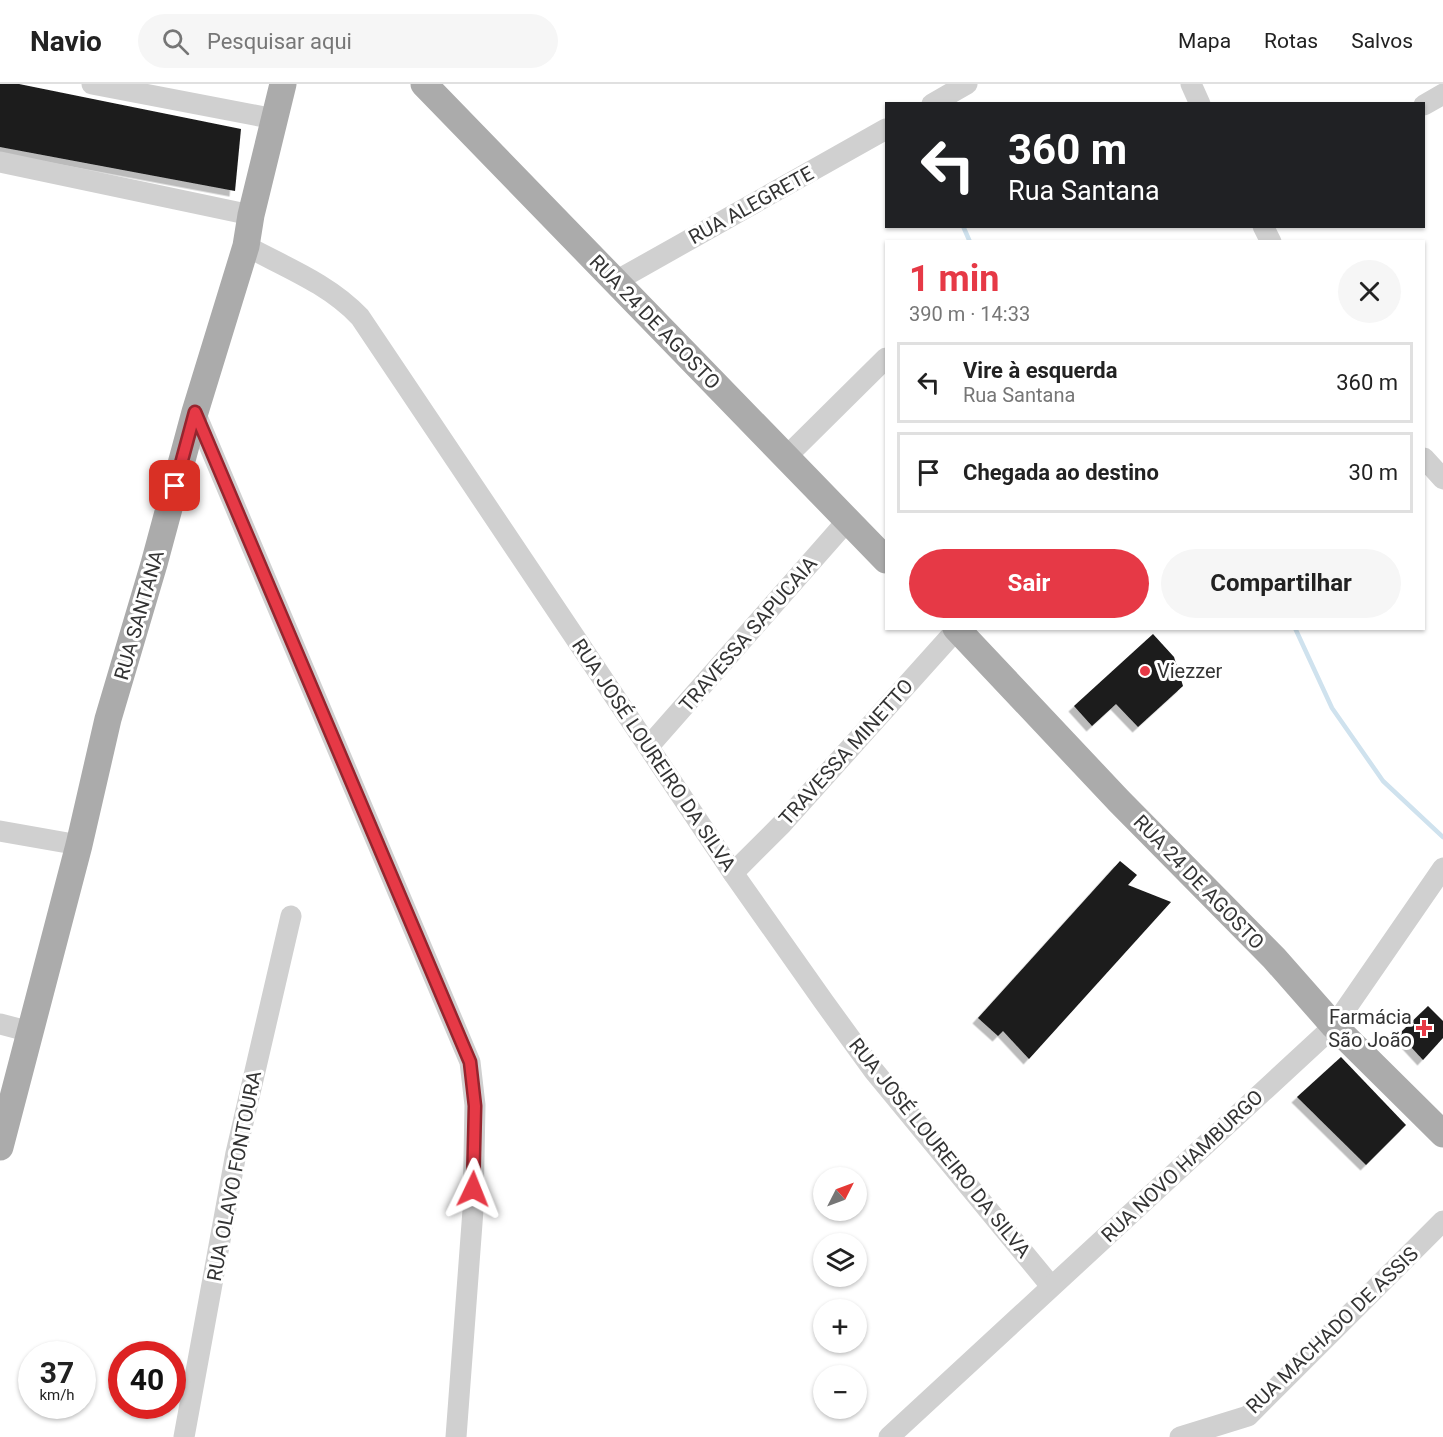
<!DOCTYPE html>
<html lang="pt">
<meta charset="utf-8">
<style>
:root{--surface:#fff;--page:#f6f6f6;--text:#222;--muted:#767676;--line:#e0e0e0;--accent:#e63946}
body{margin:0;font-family:Roboto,sans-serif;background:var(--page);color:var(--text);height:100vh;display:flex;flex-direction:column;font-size:22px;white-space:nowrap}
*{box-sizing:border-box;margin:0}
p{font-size:20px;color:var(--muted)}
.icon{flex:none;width:33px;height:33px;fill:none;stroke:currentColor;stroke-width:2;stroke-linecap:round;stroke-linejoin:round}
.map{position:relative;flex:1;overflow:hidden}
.sheet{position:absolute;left:885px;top:156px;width:540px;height:390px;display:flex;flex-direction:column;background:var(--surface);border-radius:0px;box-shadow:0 2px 4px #0004}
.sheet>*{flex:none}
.guide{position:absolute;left:885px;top:18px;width:540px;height:126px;border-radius:0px;box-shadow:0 2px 4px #0004;background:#202124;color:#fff;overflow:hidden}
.needle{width:39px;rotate:48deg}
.controls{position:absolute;left:813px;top:1083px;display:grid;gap:12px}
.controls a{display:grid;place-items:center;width:54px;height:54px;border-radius:50%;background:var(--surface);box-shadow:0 2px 4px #0004;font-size:30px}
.speed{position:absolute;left:18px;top:1257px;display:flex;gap:12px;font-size:30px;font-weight:700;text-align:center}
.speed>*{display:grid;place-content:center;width:78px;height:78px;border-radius:50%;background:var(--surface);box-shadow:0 2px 4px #0004;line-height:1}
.speed small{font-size:15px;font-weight:400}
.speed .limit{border:9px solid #d22;background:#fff;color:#111}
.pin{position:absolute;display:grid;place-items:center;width:51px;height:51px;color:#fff;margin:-26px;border-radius:12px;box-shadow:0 3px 9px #0006}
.me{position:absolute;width:66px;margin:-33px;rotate:2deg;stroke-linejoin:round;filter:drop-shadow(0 0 4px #0008)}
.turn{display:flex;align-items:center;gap:21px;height:126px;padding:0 24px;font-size:27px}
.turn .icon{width:78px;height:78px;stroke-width:2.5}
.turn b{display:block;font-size:42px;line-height:51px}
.round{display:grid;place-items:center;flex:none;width:63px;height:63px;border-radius:32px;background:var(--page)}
.headline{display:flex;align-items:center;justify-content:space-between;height:102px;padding:0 24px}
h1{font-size:36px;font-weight:700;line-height:45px;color:var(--accent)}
.cta{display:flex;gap:12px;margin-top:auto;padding:12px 24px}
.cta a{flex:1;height:69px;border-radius:36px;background:var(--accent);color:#fff;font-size:24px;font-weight:700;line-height:69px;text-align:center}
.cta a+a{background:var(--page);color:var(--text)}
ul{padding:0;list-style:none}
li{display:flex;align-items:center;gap:18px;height:81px;margin:0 12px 9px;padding:0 12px;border:3px solid var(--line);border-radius:0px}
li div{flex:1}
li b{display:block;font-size:22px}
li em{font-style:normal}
header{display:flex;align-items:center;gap:36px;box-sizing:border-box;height:84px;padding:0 30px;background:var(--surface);border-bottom:2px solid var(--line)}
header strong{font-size:28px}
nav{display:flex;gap:33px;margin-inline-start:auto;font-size:21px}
.search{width:420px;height:54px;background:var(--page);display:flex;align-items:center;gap:15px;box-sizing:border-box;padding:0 21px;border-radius:33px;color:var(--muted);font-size:22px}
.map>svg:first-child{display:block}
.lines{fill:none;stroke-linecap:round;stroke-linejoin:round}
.stream{stroke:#cfe2ee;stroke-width:4.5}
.building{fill:#1a1a1a;filter:url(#shadow)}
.minor{stroke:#d0d0d0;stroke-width:21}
.major{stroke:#ababab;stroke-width:27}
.route-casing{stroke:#96252e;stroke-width:15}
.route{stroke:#e63946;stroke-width:10}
.poi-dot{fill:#e63946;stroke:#fff;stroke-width:2}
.labels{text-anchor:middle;stroke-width:6;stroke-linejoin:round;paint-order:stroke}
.street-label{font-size:20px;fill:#333;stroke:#fff}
.poi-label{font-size:20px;fill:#333;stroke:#fff;text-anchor:start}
</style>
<header>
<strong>Navio</strong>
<div class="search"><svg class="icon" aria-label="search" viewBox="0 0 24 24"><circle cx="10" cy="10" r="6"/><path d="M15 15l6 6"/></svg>Pesquisar aqui</div>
<nav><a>Mapa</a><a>Rotas</a><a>Salvos</a></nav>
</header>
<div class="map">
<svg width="1443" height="1353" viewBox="0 0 1443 1353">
<defs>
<filter id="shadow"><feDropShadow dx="-5.5" dy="5.5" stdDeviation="0" flood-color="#0004"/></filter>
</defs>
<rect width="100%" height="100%" fill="#fff"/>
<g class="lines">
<g class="stream">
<path d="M963,142L970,158"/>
<path d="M1295,544L1332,624L1383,697L1443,753"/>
</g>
</g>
<g class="building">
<path d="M0,0H19L241,45L235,107L0,63Z"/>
<path d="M1153,550L1174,573L1183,602L1138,643L1116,620L1092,642L1074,622Z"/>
<path d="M1120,777L1137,791L1128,801L1171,818L1029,975L1003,947L998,952L978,934Z"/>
<path d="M1428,922L1443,937V954L1423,976L1399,950Z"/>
<path d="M1341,973L1406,1041L1366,1081L1297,1013Z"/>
</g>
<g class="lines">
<g class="minor">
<path d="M92,0L275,35"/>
<path d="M1191,0L1200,20"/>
<path d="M932,20L967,0"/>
<path d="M1424,21L1443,10"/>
<path d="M0,78L251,131"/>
<path d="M1263,142L1271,158"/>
<path d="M246,162C285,183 329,200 360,233L733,789L824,918L874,987L1051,1202"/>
<path d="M616,197L886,45"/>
<path d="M195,328L470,978L475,1021L473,1126L456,1353"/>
<path d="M786,373L886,274"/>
<path d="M1424,374L1443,395"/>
<path d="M649,662L847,437"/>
<path d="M0,747L79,761"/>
<path d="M733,789L782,740L957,545"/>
<path d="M0,940L31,948"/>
<path d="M184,1353L236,1069L291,832"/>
<path d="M889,1353L1334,942L1443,784"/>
<path d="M1180,1353L1248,1332L1443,1137"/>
</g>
<g class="major">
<path d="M424,0L886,476"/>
<path d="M956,544L1119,717L1274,874L1334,942L1443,1050"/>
<path d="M0,1063L79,761L108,635L154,480L195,328L246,162L251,131L283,0"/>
</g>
</g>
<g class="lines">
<defs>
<path id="route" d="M175,402L195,328L470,978L475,1022L473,1105"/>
</defs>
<use href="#route" class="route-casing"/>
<use href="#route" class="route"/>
</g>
<g class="poi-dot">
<circle cx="1145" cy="587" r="6"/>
<path d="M1421 935h6v6h6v6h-6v6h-6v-6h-6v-6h6z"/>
</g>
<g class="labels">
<g class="street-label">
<text transform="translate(751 121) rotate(-29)" y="7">RUA ALEGRETE</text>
<text transform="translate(655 238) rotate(46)" y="7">RUA 24 DE AGOSTO</text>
<text transform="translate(139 531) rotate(-74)" y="7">RUA SANTANA</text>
<text transform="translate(748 550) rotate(-49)" y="7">TRAVESSA SAPUCAIA</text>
<text transform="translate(846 668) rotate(-48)" y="7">TRAVESSA MINETTO</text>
<text transform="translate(654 671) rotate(56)" y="7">RUA JOSÉ LOUREIRO DA SILVA</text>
<text transform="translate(1199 798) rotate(46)" y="7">RUA 24 DE AGOSTO</text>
<text transform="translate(940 1064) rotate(51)" y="7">RUA JOSÉ LOUREIRO DA SILVA</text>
<text transform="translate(1182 1082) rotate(-43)" y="7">RUA NOVO HAMBURGO</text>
<text transform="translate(234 1092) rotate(-79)" y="7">RUA OLAVO FONTOURA</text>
<text transform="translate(1332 1246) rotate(-44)" y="7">RUA MACHADO DE ASSIS</text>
</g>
<g class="poi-label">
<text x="1157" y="594">Viezzer</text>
<text x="1412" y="940" text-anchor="end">Farmácia<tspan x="1412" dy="23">São João</tspan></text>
</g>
</g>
</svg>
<div class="controls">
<a><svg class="needle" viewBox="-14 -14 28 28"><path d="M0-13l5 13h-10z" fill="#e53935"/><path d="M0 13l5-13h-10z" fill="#767676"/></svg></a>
<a><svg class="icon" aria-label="layers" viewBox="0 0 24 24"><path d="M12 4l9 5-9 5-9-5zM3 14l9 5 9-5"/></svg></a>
<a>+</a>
<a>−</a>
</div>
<div class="speed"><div>37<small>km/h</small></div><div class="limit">40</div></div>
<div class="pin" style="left:175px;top:402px;background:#d93025"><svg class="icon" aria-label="arrive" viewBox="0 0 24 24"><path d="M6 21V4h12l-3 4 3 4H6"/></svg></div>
<svg class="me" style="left:473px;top:1105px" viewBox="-20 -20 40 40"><path d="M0-17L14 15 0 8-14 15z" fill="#e63946" stroke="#fff" stroke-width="4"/></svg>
<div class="guide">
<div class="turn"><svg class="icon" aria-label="left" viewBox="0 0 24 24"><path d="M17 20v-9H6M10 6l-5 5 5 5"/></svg><div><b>360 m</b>Rua Santana</div></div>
</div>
<section class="sheet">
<div class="headline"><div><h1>1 min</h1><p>390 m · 14:33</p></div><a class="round"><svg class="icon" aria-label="close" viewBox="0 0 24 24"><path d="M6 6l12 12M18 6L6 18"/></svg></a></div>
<ul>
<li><svg class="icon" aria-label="left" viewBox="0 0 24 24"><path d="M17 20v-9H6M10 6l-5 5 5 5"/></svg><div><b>Vire à esquerda</b><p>Rua Santana</p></div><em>360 m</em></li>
<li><svg class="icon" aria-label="arrive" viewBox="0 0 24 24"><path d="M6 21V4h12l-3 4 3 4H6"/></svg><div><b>Chegada ao destino</b></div><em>30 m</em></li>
</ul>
<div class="cta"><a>Sair</a><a>Compartilhar</a></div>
</section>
</div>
